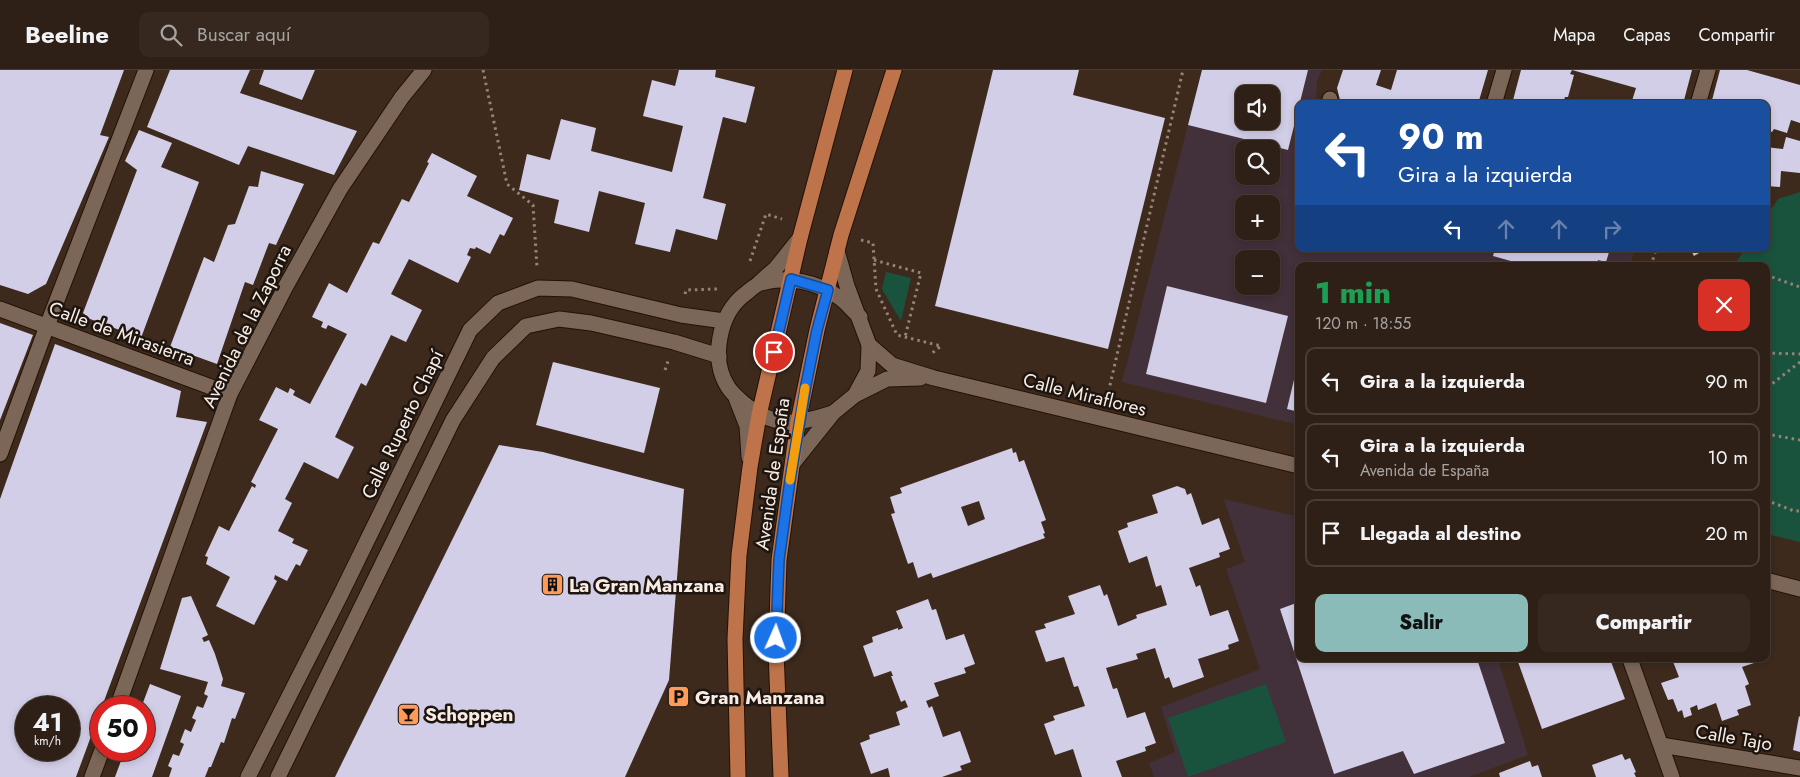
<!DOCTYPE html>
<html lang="es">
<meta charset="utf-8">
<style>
:root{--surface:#2e2016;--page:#36281f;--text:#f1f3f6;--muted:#a7a3a1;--line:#493e35;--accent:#8bbbb9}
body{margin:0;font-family:Jost,sans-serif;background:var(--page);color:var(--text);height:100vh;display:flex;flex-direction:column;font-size:19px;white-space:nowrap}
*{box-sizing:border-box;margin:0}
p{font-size:16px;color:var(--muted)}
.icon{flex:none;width:28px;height:28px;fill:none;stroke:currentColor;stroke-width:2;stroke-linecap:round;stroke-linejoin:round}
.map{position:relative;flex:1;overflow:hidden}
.side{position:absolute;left:1295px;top:192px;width:475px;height:400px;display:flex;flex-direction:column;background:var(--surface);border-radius:10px;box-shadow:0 2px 8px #0003,0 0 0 1px var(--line)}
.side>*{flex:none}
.guide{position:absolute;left:1295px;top:30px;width:475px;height:152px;border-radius:10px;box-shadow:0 2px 8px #0003,0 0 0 1px var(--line);background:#1a4fa0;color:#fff;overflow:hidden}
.tools{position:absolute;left:1235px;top:15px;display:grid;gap:10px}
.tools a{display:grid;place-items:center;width:45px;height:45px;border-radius:10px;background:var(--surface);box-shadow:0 2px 8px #0003,0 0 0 1px var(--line);font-size:25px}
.speed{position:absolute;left:15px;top:626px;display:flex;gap:10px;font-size:25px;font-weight:700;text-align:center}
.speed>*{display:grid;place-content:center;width:65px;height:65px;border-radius:50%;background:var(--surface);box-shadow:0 2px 8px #0003,0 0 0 1px var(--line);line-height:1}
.speed small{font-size:12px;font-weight:400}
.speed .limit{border:8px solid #d22;background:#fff;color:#111}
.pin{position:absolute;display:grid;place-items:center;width:42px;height:42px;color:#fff;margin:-21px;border:2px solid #fff;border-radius:50%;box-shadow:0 1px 5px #0007}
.me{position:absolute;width:55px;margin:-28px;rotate:2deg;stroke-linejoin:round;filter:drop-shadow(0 0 4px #0008)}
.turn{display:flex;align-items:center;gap:18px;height:105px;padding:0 20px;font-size:22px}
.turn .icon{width:65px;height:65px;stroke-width:2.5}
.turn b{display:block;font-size:35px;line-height:42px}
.lanes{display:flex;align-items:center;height:48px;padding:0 20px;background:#0003;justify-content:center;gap:25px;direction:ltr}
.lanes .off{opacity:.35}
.round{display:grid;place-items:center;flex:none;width:52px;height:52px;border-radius:10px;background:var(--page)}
.overview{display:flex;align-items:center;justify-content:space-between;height:85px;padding:0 20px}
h1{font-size:30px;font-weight:800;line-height:38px;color:#1e9e55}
.action{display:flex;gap:10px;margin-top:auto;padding:10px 20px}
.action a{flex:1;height:58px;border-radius:10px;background:var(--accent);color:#111;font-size:20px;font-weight:800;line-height:58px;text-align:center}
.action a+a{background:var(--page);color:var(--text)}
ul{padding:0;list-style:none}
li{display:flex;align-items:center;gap:15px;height:68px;margin:0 10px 8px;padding:0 10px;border:2px solid var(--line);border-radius:10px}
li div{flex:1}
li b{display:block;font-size:19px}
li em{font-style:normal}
header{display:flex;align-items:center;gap:30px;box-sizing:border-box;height:70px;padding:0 25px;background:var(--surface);border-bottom:1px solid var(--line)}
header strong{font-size:24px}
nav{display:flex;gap:28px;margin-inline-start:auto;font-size:18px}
.search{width:350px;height:45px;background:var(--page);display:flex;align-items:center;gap:12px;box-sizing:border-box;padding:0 18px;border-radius:10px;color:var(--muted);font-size:19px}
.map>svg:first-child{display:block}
.education{fill:#42303a;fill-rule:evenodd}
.green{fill:#19533d}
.building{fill:#d3cee8;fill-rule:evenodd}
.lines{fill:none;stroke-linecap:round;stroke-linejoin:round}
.minor-casing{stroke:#231206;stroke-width:17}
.major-casing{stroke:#231206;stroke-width:17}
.path{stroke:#938378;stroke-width:3;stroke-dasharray:2.5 4;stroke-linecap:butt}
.minor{stroke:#7c6657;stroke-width:15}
.major{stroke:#bf734b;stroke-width:15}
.route-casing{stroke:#114b97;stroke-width:12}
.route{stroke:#1a73e8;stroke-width:9}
.slow{stroke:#f59e0b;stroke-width:9}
.labels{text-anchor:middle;stroke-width:5;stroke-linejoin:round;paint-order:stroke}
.street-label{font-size:19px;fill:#f9ece4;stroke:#1d150f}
.poi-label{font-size:19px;font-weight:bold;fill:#f9ece4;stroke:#1d150f;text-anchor:start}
</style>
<header>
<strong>Beeline</strong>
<div class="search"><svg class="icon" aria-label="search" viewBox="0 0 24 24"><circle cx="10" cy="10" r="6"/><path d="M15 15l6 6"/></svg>Buscar aquí</div>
<nav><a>Mapa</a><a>Capas</a><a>Compartir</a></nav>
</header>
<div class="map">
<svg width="1800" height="707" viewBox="0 0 1800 707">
<rect width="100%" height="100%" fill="#3d2a1d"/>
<g class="education">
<path d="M1202,0H1322L1317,12L1316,34H1299V179H1635L1630,196H1299V355L1122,312ZM1244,24H1271V51H1244ZM1244,79H1271V106H1244ZM1244,134H1271V161H1244ZM1244,189H1271V216H1244Z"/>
<path d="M1224,429L1299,447V589H1498L1528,685L1469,707H1154L1149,693L1175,682L1161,637L1260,599L1226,499L1245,492Z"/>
</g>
<g class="green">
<path d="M1800,122V472L1766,464V196H1681L1682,194H1735L1745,179H1766V147L1778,129Z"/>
<path d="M886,202L911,208L901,251L882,219Z"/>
<path d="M1266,614L1286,672L1188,707L1168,648Z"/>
</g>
<g class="building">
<path d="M0,0H124L100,65L109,67L46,214L28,224L0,215Z"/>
<path d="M170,0H250L240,23L357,61L334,105L248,76L239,95L147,57Z"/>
<path d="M264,0H315L302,30L259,14Z"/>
<path d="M679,0H716L715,7L755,17L746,53L723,47L703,128L726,134L717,170L676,159L670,182L635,174L645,133L599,121L589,162L554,153L559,130L519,120L527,84L550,90L561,49L596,58L591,81L672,102L683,56L643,46L652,10L675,16Z"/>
<path d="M993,0H1079L1073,25L1165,48L1108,279L935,236Z"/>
<path d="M1202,0H1308L1288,80L1188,55ZM1244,24H1271V51H1244Z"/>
<path d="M1343,0H1381L1376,15L1391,20L1397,0H1488L1478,34H1396L1383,30V34L1363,30L1362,34H1341L1337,18Z"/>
<path d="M1521,0H1572L1570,4L1574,5L1568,27H1565L1563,34H1512Z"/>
<path d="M1572,0H1692L1683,34H1631L1636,18Z"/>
<path d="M1720,0H1747L1800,15V53L1791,50L1787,63L1774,59L1772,62L1766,61V34H1711Z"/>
<path d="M139,60L172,73L161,97L199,112L141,268L90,249L83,243L137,100L125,91Z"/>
<path d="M1786,67L1800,71V103L1781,101L1780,117L1766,116V77L1783,79Z"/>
<path d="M432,83L477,106L467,126L513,148L504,166L500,164L490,184L476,177L475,179L470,178L467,185L471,187L458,213L409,189L391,224L422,240L406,272L391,265L366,316L361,313L335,367L354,377L338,409L304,392L285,429L292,433L278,461L294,469L292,473L308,480L300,496L296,494L287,511L275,505L274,509L277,511L254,555L216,536L230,507L206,494L208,487L205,486L219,456L229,461L252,416L255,418L256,415L251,412L278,359L259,350L276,317L288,323L290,318L295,321L293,325L310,334L347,264L328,255L326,259L321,257L323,252L312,247L329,213L347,223L373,172L379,174L402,129L409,132L429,93L427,92Z"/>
<path d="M261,101L304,114L276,175L269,173L253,215L245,212L217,294L170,277L204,187L214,192L228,155L235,154L249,116L258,117Z"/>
<path d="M1495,179H1610L1606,192L1598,190L1596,196H1529L1493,186Z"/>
<path d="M1690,179H1706L1694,186Z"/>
<path d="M1167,216L1288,246L1266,333L1146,304Z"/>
<path d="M0,253L33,265L0,350Z"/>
<path d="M55,274L181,321L176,347L207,352L76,707H0V429ZM26,638H69V680H26Z"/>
<path d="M553,292L660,318L644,383L536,355Z"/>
<path d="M1298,293H1299V342L1287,339Z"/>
<path d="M499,375L543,382L684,419L669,610L625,707H335Z"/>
<path d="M1012,378L1013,383L1016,382L1019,392L1024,390L1046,450L1041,452L1045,463L1043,464L1045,468L933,508L931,503L918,508L913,492L908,494L891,444L895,443L890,427L902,423L900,418ZM979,431L985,449L968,456L961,437Z"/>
<path d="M1177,416L1185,419L1187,425L1191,423L1202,455L1219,448L1230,479L1219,483L1220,487L1189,498L1196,517L1200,515L1210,546L1228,540L1239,571L1228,575L1229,579L1198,589L1204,607L1173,618L1169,607L1165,609L1155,578L1136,584L1138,589L1106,598L1113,619L1117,618L1127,648L1145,642L1156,673L1145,677L1146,681L1116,691L1122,707H1082L1073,679L1055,685L1044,654L1055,650L1053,646L1085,636L1078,616L1074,617L1064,587L1046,592L1035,561L1046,558L1044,554L1075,544L1068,526L1100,515L1104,526L1107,524L1118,556L1137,548L1136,545L1167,535L1161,515L1156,517L1147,486L1129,493L1118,461L1128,457L1127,453L1158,443L1152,425Z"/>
<path d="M191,526L208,565L202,568L204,572L209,570L215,584L223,609L221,616L245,623L235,649L232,648L224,673L221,672L211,697H209L205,707H169L172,698L168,696L173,684L179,686L184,674L180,672L185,659L191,662L196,650L192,648L197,636L203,638L208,626L204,624L208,612L160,599L182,528Z"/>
<path d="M928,529L932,540L936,539L946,570L964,564L975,594L964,598L966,603L934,613L939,626L926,631L929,638L932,636L943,667L960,661L971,692L960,696L962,700L942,707H890L888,698L871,704L860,673L870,669L869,665L900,655L896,642L908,637L905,630L901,632L891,606H893L891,601L874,607L863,576L873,572L872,567L898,558V560L903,558L896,541Z"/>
<path d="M1299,532V589H1477L1505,673L1414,704L1403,681L1334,704L1280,539Z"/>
<path d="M1517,589H1610L1625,629L1542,659Z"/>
<path d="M1672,589H1759L1760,591L1742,597L1749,614L1745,616L1751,635L1737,640L1739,645L1722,651L1716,633L1698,640L1697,635L1690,638L1692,645L1684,648L1682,640L1678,642L1673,629L1668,630L1661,613L1679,607Z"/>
<path d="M150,614L181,626L152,707H115L125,680H144V638H141Z"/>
<path d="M1799,646L1800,647V682L1793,680Z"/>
<path d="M1622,684L1625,690L1630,688L1636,702L1634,703L1636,707H1596L1592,695Z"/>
<path d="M1530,691L1532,697L1538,695L1542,707H1500L1499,703Z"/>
</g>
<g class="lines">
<defs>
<g id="minor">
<path d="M1330,29V34"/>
<path d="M1494,34L1504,0"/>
<path d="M1698,34L1708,0"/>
<path d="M759,213L776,198L800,168"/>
<path d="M0,239L230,324"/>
<path d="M869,275L892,295L934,308L1299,396"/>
<path d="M855,325L887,309L920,308"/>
<path d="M736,328L747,356L749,387"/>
<path d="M833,343C798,354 778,359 747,336C740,330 733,325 728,317C710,290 719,243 745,224C750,220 755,215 761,213C787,205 818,212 840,228C847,233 853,241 860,247"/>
<path d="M0,384L47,256L146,0"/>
<path d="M793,393L833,343L855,325L868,301L869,275L847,216L837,181"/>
<path d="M1766,510L1800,519"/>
<path d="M1630,589L1672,707"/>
<path d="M117,638L230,324L286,216L340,119L402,27L424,0"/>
<path d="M1661,675L1800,698"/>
<path d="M92,707L102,680"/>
<path d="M248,707L340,526L470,260L498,233L538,218L572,219L681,245L724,251"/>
<path d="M278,707L453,350L493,288L526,256L559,249L591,253L674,272L719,286"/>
</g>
<g id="major">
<path d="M738,707L735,569L739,485L750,397L759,345L800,168L845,0"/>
<path d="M781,707L776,581L779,490L798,352L817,260L841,165L894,0"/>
</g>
</defs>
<use href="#minor" class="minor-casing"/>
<use href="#major" class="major-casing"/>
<g class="path">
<path d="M483,0L507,114L533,135L537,197"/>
<path d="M861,170L873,173L876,219L897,265L941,276L931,284"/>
<path d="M874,190L921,203L905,267"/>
<path d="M750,191L766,144L782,149"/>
<path d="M1651,196L1656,179"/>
<path d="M1766,207L1769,206L1800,217"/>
<path d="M685,224L686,220L718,219L720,217"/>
<path d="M1766,283L1800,284"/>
<path d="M665,300L668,291"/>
<path d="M1766,324L1768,317L1800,292"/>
<path d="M1107,328L1183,0"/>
<path d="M1766,364L1800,370"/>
<path d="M1766,430L1794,441H1800"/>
</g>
<use href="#minor" class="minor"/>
<use href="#major" class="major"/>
</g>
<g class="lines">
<defs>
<path id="route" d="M774,282L791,209L828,220L817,260L806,315L790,410L779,490L776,568"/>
</defs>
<use href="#route" class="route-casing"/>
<use href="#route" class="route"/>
<path class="slow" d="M790,410L805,318"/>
</g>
<defs>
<symbol id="building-square" viewBox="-11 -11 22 22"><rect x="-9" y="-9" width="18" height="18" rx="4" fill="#fe9b58" stroke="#1d150f"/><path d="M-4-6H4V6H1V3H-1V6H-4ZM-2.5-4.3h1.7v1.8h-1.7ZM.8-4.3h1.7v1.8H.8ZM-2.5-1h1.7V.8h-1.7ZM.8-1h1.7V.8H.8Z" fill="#111"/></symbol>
<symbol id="parking-square" viewBox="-11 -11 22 22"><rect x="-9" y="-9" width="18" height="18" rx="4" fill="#fe9b58" stroke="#1d150f"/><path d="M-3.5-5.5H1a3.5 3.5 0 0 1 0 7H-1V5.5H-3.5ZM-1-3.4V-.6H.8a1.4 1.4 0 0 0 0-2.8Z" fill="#111"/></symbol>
<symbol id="bar-square" viewBox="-11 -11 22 22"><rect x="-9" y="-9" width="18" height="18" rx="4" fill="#fe9b58" stroke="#1d150f"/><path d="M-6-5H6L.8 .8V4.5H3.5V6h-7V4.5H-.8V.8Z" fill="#111"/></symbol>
</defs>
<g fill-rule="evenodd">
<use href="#building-square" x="540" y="502" width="25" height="25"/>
<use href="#parking-square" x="666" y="614" width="25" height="25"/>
<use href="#bar-square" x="396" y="632" width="25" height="25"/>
</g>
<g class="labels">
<g class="street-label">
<text transform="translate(246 256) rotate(-64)" y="7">Avenida de la Zaporra</text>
<text transform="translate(122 263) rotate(20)" y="7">Calle de Mirasierra</text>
<text transform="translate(1085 324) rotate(14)" y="7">Calle Miraflores</text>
<text transform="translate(402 354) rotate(-64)" y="7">Calle Ruperto Chapí</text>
<text transform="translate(772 404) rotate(-82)" y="7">Avenida de España</text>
<text transform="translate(1734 667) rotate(10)" y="7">Calle Tajo</text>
</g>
<g class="poi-label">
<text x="569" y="522">La Gran Manzana</text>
<text x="695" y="634">Gran Manzana</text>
<text x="425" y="651">Schoppen</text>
</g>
</g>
</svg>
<div class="tools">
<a><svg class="icon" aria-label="sound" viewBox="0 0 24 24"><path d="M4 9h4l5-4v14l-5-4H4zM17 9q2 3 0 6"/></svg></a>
<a><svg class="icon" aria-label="search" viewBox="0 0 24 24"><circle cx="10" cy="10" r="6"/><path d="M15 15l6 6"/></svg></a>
<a>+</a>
<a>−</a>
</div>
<div class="speed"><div>41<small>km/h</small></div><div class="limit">50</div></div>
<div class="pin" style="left:774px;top:282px;background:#d93025"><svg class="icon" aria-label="arrive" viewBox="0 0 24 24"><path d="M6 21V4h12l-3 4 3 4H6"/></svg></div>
<svg class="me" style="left:776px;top:568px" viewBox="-20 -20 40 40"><circle r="17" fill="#1a73e8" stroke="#fff" stroke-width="3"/><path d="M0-11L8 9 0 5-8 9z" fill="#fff"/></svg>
<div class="guide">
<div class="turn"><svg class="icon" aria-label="left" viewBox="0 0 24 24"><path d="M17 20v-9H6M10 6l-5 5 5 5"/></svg><div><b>90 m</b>Gira a la izquierda</div></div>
<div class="lanes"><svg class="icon" aria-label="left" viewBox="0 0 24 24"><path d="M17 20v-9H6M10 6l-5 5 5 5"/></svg><svg class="icon off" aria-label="ahead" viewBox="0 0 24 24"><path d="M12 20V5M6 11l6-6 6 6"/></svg><svg class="icon off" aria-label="ahead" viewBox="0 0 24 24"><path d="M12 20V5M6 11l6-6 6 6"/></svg><svg class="icon off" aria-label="right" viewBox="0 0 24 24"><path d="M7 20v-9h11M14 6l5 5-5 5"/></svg></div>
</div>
<section class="side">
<div class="overview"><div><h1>1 min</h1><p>120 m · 18:55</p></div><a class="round" style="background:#d93025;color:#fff"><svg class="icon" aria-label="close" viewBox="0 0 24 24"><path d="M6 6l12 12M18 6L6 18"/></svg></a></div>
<ul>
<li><svg class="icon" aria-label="left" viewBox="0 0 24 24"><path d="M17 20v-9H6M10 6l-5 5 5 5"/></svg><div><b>Gira a la izquierda</b></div><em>90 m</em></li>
<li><svg class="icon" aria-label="left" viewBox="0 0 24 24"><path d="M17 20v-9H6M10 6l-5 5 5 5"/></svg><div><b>Gira a la izquierda</b><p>Avenida de España</p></div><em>10 m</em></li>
<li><svg class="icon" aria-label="arrive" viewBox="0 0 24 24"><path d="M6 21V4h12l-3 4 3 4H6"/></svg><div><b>Llegada al destino</b></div><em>20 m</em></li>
</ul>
<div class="action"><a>Salir</a><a>Compartir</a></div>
</section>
</div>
